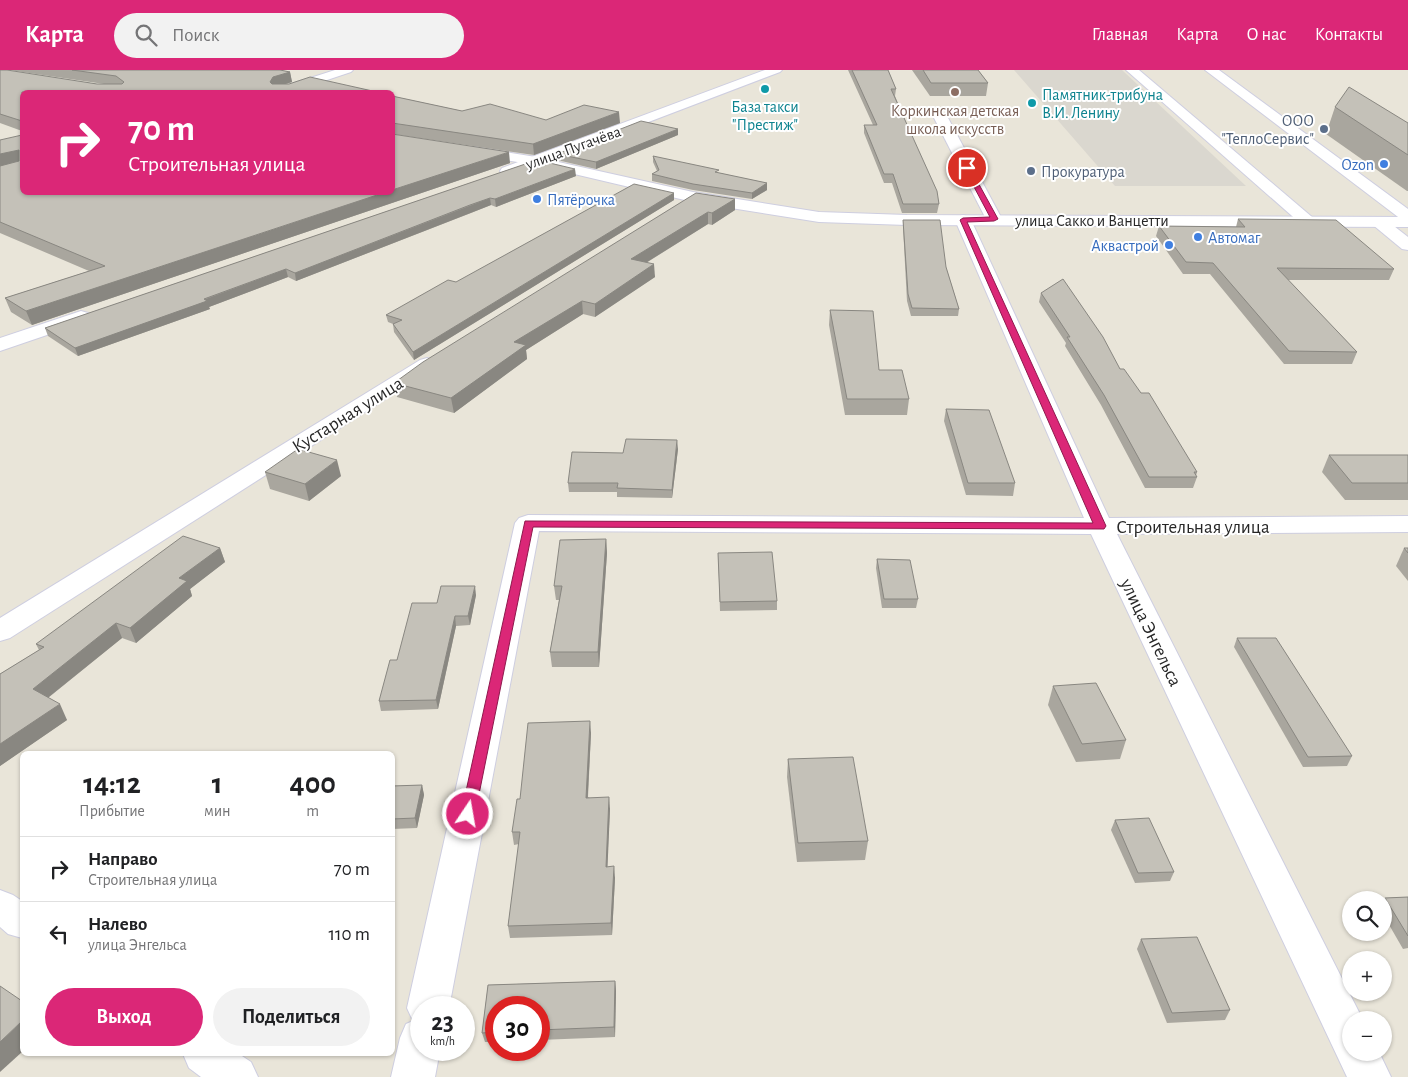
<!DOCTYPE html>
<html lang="ru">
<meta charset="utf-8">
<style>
:root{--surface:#fff;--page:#f2f2f2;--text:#202124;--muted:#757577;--line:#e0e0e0;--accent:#db2777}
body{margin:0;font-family:"Alegreya Sans",sans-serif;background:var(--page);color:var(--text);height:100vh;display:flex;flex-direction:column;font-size:19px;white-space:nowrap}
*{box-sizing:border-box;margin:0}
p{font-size:16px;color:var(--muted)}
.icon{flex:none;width:28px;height:28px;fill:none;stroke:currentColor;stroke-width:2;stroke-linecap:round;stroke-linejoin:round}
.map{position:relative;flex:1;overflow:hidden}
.drawer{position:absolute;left:20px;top:681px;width:375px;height:305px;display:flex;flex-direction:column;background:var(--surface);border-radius:8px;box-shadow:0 1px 4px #0004}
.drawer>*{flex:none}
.guide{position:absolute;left:20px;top:20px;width:375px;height:105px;border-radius:8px;box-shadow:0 1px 4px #0004;background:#db2777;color:#fff;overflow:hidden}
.buttons{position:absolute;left:1342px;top:821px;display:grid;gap:10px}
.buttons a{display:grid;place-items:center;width:50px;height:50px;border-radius:50%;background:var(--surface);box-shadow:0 1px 4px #0004;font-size:25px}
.speed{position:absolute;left:410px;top:926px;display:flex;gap:10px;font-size:25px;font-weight:700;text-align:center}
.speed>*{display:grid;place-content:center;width:65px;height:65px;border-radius:50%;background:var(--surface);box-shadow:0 1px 4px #0004;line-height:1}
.speed small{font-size:12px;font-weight:400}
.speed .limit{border:8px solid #d22;background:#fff;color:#111}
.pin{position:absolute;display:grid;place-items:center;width:42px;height:42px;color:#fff;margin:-21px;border:2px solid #fff;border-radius:50%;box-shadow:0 1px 5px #0007}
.me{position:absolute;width:55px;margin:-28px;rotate:12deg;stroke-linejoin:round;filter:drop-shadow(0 0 4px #0008)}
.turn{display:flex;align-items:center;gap:18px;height:105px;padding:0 25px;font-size:22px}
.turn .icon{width:65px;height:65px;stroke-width:2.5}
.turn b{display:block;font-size:35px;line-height:42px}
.eta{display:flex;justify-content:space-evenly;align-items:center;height:85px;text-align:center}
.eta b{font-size:30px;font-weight:700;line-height:35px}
.cta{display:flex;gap:10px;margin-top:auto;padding:10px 25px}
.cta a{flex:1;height:58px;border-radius:30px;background:var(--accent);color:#fff;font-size:20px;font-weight:700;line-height:58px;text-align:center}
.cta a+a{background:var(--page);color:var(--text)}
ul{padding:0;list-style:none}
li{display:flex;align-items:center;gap:15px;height:65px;padding:0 25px;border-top:1px solid var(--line)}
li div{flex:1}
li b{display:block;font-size:19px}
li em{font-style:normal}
header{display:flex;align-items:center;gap:30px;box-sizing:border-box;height:70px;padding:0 25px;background:var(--accent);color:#fff}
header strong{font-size:24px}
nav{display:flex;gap:28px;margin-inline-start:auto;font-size:18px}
.search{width:350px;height:45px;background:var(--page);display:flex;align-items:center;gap:12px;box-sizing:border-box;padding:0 18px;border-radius:28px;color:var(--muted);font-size:19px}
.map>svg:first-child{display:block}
.plaza{fill:#dad7cf}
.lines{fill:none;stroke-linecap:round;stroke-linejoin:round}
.minor-casing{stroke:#cecee0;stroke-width:2}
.tertiary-casing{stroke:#cecee0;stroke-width:2}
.minor{fill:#fff;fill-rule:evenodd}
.tertiary{fill:#fff;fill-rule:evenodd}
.wall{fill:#a9a69e}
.shaded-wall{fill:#898781}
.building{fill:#c4c1b8;stroke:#898781}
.route{fill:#db2777;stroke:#8e194d}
.culture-dot{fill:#0f9aa8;stroke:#fff;stroke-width:2}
.education-dot{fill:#8d6e63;stroke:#fff;stroke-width:2}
.service-dot{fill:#5c6f8a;stroke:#fff;stroke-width:2}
.shop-dot{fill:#3f7fe0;stroke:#fff;stroke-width:2}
.labels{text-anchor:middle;stroke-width:4;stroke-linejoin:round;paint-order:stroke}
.far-culture-label{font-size:16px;fill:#0d838f;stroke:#fff;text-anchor:start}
.far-education-label{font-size:16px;fill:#785e54;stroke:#fff}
.far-service-label{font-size:16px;fill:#4e5e75;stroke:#fff;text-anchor:end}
.far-street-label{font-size:16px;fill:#272727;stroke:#fff}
.far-shop-label{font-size:16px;fill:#366cbe;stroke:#fff;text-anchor:end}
.street-label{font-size:19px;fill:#272727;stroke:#fff}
</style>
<header>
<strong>Карта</strong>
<div class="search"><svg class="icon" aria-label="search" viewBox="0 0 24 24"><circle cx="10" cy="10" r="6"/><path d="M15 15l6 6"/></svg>Поиск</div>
<nav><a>Главная</a><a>Карта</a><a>О нас</a><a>Контакты</a></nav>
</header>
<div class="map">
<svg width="1408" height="1007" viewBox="0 0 1408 1007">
<rect width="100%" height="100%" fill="#e9e5d9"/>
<path class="plaza" d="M1014,0H1122L1246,116H1115Z"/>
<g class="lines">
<defs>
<g id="minor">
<path d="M335,0H353L351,2L291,22H274L276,19Z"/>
<path d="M765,0H782L780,2L512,104H502L500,101L502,98Z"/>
<path d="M1126,0H1139L1312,147L1314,150L1312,153H1300Z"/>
<path d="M1205,0H1219L1408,139V152L1402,150Z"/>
<path d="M940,42L947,46L1002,149L1000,152H988L986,149L933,46Z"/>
<path d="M963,145L969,147L971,150L1109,448L1408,446V462L1117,464L1363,950H1351V982H1379L1391,1007H1347L1091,464L539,461L449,938H421V980H440L435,1007H391L400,968L406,954L413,951L407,938L515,453L519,448L528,445L1084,448L955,150L957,147Z"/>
<path d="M1379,147L1385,149L1408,167V180L1402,179L1373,155L1371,152L1373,149Z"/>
<path d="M81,241L88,243L91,247L88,251L0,281V268Z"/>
<path d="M427,288L434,290L437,294L434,298L10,568L0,571V548L420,290Z"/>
<path d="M0,820L13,825L22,831V868L8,864L0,857Z"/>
<path d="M183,984H239L251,992L258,1007H201L189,998Z"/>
</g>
<path id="tertiary" d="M473,77L536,87L693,122L819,142L907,145L1408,147V157L907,155L819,152L693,132L536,95L468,84L466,81L468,78Z"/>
</defs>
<use href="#minor" class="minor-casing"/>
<use href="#tertiary" class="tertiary-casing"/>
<use href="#minor" class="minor"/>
<use href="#tertiary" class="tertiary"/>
</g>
<g class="wall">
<path d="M0,0L97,14H104L9,0H280L290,2L292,12L286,14L377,22H22V61L0,53Z"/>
<path d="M848,0H888L896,19L895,26L939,134L937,143H902L892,113H884L864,63V55H873Z"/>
<path d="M912,0H978L988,13L986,26H930Z"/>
<path d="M392,26L462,41L546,50L620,53L534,85L392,64Z"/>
<path d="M1335,37L1408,53V121H1407L1326,64Z"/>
<path d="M678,65L596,99L557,90V84Z"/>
<path d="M0,70L510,93L32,255L11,242L5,228L89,201L0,163Z"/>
<path d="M653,86L719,103L767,113V120L752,129L693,120L652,111V104L657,101L653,92Z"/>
<path d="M537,90L576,106L496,137L491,135L471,143L296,211L288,207L209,237L210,239L78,286L48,266L45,258Z"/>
<path d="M674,123V130L414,290L394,262L393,254L388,252L386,245Z"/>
<path d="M696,123L735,129V140L712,155L708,154L646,193L655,207L595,247L583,244L526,280L527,289L454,343L397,327L394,313Z"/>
<path d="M1238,149L1394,199L1389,210H1288L1357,282L1352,294H1284L1210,204H1183L1156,166L1159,156L1236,157Z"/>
<path d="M903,150L946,197L959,239L958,246H911L907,231L903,157Z"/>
<path d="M1041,223L1120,299L1141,323L1197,402L1196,406L1197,407L1193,418H1145L1101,335L1065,276L1066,273L1039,232Z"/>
<path d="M830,240L879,300L909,329L907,345H845L829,255Z"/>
<path d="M946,339L1015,413L1013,426L966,425L944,351Z"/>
<path d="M678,379L672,428L617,427V422H569L568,413L623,383Z"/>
<path d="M1329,385H1408V430H1345L1322,402Z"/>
<path d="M265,402L341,406L309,431L270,419Z"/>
<path d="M606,469L607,483L599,597H552L550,582L559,530H556L554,516Z"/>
<path d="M220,478L225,492L190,519L192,526L136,573L122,568L48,628L67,650L0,696V604L39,580L36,574Z"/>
<path d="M1404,478H1408V511L1396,496Z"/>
<path d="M718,483L777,531V540L720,541Z"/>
<path d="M877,489L918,529L916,538H882L876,498Z"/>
<path d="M476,525L470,555L456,556L438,639L381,641L379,631L397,590L437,533Z"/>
<path d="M1237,568L1352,686L1347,696L1303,697L1234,577Z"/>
<path d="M1053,616L1126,670L1120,689L1076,692L1048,635Z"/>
<path d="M591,663L588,727L610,739L607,797L615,808L612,865L510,868L508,856L519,774L514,775L512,762L520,729Z"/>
<path d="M788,689L868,771L865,790L797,792L787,707Z"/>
<path d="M422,715L424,725L417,758L392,759V716Z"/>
<path d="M1115,750L1174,802L1170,811L1135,813L1111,760Z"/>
<path d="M1408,827V878L1403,879L1384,846V830L1385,828Z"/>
<path d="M1141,869L1230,940L1225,950L1167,953L1137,879Z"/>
<path d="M615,911L616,921L615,967L539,970V938H496V972H485L482,963L488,915Z"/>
</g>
<g class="shaded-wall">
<path d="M290,2L292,12L275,17L270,12L273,7Z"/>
<path d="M619,42L620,53L534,85L533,74Z"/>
<path d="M678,59V65L596,99V92Z"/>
<path d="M19,80L22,90L0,97V84Z"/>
<path d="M509,82L510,93L32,255L26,241L386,122H392V120Z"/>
<path d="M575,99L576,106L496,137L495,129Z"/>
<path d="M767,113V120L752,129V123Z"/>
<path d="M674,123V130L414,290L413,282Z"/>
<path d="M490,128L491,135L296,211L295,203Z"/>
<path d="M735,129V140L712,155V143Z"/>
<path d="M708,142V154L631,202V189Z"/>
<path d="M654,194L655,207L595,247V234Z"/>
<path d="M286,199L288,207L209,237L210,239L78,286L75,278Z"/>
<path d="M582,231L583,244L526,280L527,289L454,343L451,328L514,272Z"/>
<path d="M677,370L678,379L672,428V420Z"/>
<path d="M337,390L341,406L309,431L305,414Z"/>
<path d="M606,469L607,483L599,597L598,582Z"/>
<path d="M220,478L225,492L190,519L192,526L136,573L130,558L179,508Z"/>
<path d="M475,516L476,525L470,555L468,546Z"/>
<path d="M455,546L456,556L438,639L436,630Z"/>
<path d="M116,553L122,568L40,634L33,619Z"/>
<path d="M60,634L67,650L0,696V674Z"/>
<path d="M590,651L591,663L587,740L586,728Z"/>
<path d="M422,715L424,725L417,758L415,748Z"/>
<path d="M609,727L610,739L607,809L606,797Z"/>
<path d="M614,796L615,808L612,865L611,853Z"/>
<path d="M615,911L616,921L615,967L614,957Z"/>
<path d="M22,951V982L0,1002V972Z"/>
</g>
<g class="building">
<path d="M0,0H7L97,14H122L124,12L116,6L72,0H280L290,2L273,7L270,12L272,14H289L310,7L377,22H22V51L0,44Z"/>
<path d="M852,0H888L896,19H891L937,121L939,134H903L893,104H884L864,55H877Z"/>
<path d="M923,0H978L988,13H931Z"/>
<path d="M1349,17L1408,53V85L1335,37Z"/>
<path d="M392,26L462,41L490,34L546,50L584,35L619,42L533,74L392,53Z"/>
<path d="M641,51L678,59L596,92L557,84Z"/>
<path d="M392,64L509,82L392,120Z"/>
<path d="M22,65V122H386L26,241L5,228L105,196L0,152V96L19,91V80L0,84V70Z"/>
<path d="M653,86L719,100L715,102L767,113L752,123L693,114L652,104L659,100Z"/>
<path d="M537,90L575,99L495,129L490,128L470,135L295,203L286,199L204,229L207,231L75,278L45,258Z"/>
<path d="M634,114L674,123L413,282L393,254L402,250L386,245L448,210L456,212Z"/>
<path d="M696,123L735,129L712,143L708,142L631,189L654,194L595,234L582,231L514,272L526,275L451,328L394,313L423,292Z"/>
<path d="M1238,149L1336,150L1394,199L1277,198L1357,282L1289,281L1213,193L1186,192L1159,156L1245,157Z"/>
<path d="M903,150H940L946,197L959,239L912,238L908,224Z"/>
<path d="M1063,209L1103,267L1120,299H1124L1141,323H1149L1197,402H1194L1197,407H1149L1104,325L1067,267H1070L1041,223Z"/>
<path d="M830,240L873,241L879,300H902L909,329H847Z"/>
<path d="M946,339L989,340L1015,413H968Z"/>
<path d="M626,369L677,370L672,420L617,418L618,413H568L572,382L623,383Z"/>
<path d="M298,379L337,390L305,414L265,402Z"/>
<path d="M1329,385H1408V413H1352Z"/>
<path d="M183,466L220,478L179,508L187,511L130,558L116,553L33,619L60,634L0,674V604L44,577L36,574Z"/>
<path d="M606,469L598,582H550L562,516H554L560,470Z"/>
<path d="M1404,478H1408V483Z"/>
<path d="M772,482L777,531L720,532L718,483Z"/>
<path d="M877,489L910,490L918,529H884Z"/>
<path d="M441,516H475L468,546H455L436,630L379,631L390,590H397L412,533H437Z"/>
<path d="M1237,568H1276L1352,686L1308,687Z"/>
<path d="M1096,613L1126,670L1082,674L1053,616Z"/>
<path d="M590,651L586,728L609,727L606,797L614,796L611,853L508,856L520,762H512L517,729H520L528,653Z"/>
<path d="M853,687L868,771L798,773L788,689Z"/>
<path d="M422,715L415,748L392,749V716Z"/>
<path d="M1149,748L1174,802L1138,803L1115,750Z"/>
<path d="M1408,827V866L1385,828Z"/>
<path d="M1197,867L1230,940L1172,943L1141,869Z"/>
<path d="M615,911L614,957L539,960V938H496V962L482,963L488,915Z"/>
<path d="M0,916L22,931V951L0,972Z"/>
</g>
<path class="route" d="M967,96L970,98L998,149L994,151L967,152L1106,456L1104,459L533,457L475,744L473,748L468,750L463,748L461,744L525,451L1093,453L960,150L963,148L990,147L964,98Z"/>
<g class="culture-dot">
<circle cx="765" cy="19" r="5"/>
<circle cx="1032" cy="33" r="5"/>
</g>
<circle class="education-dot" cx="955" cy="22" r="5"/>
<g class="service-dot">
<circle cx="1324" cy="59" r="5"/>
<circle cx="1031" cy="101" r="5"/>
</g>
<g class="shop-dot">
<circle cx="1384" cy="94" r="5"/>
<circle cx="537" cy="129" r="5"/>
<circle cx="1198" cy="167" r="5"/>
<circle cx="1169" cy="175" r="5"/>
</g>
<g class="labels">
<g class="far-culture-label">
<text x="1042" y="30">Памятник-трибуна<tspan x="1042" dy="18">В.И. Ленину</tspan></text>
<text x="765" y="42" text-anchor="middle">База такси<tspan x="765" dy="18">"Престиж"</tspan></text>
</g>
<g class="far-education-label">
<text x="955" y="46">Коркинская детская<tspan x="955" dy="18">школа искусств</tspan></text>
</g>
<g class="far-service-label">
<text x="1314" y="56">ООО<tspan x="1314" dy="18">"ТеплоСервис"</tspan></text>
<text x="1041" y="107" text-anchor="start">Прокуратура</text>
</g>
<g class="far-street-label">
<text transform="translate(573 77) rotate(-20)" y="6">улица Пугачёва</text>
<text x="1092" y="156">улица Сакко и Ванцетти</text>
</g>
<g class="far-shop-label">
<text x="1374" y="100">Ozon</text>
<text x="547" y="135" text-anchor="start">Пятёрочка</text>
<text x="1208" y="173" text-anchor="start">Автомаг</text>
<text x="1159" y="181">Аквастрой</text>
</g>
<g class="street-label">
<text transform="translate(347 344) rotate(-32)" y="7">Кустарная улица</text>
<text x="1193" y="463">Строительная улица</text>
<text transform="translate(1152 562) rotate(64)" y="7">улица Энгельса</text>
</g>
</g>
</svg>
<div class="buttons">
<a><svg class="icon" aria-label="search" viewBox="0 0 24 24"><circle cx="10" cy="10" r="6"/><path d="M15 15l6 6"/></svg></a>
<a>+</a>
<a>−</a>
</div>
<div class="speed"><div>23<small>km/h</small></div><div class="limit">30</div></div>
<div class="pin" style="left:967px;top:98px;background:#d93025"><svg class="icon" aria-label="arrive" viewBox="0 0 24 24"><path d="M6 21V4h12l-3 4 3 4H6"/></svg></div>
<svg class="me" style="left:468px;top:744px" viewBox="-20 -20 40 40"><circle r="17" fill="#db2777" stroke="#fff" stroke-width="3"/><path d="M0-11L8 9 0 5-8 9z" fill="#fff"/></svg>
<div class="guide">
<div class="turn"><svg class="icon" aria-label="right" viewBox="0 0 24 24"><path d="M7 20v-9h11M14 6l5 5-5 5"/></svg><div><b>70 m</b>Строительная улица</div></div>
</div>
<section class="drawer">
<div class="eta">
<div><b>14:12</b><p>Прибытие</p></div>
<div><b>1</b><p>мин</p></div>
<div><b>400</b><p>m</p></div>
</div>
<ul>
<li><svg class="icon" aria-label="right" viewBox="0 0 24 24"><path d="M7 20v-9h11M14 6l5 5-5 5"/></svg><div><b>Направо</b><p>Строительная улица</p></div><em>70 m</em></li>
<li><svg class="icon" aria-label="left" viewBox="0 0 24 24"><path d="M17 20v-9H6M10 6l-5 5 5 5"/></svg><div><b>Налево</b><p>улица Энгельса</p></div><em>110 m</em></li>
</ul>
<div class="cta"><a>Выход</a><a>Поделиться</a></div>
</section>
</div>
